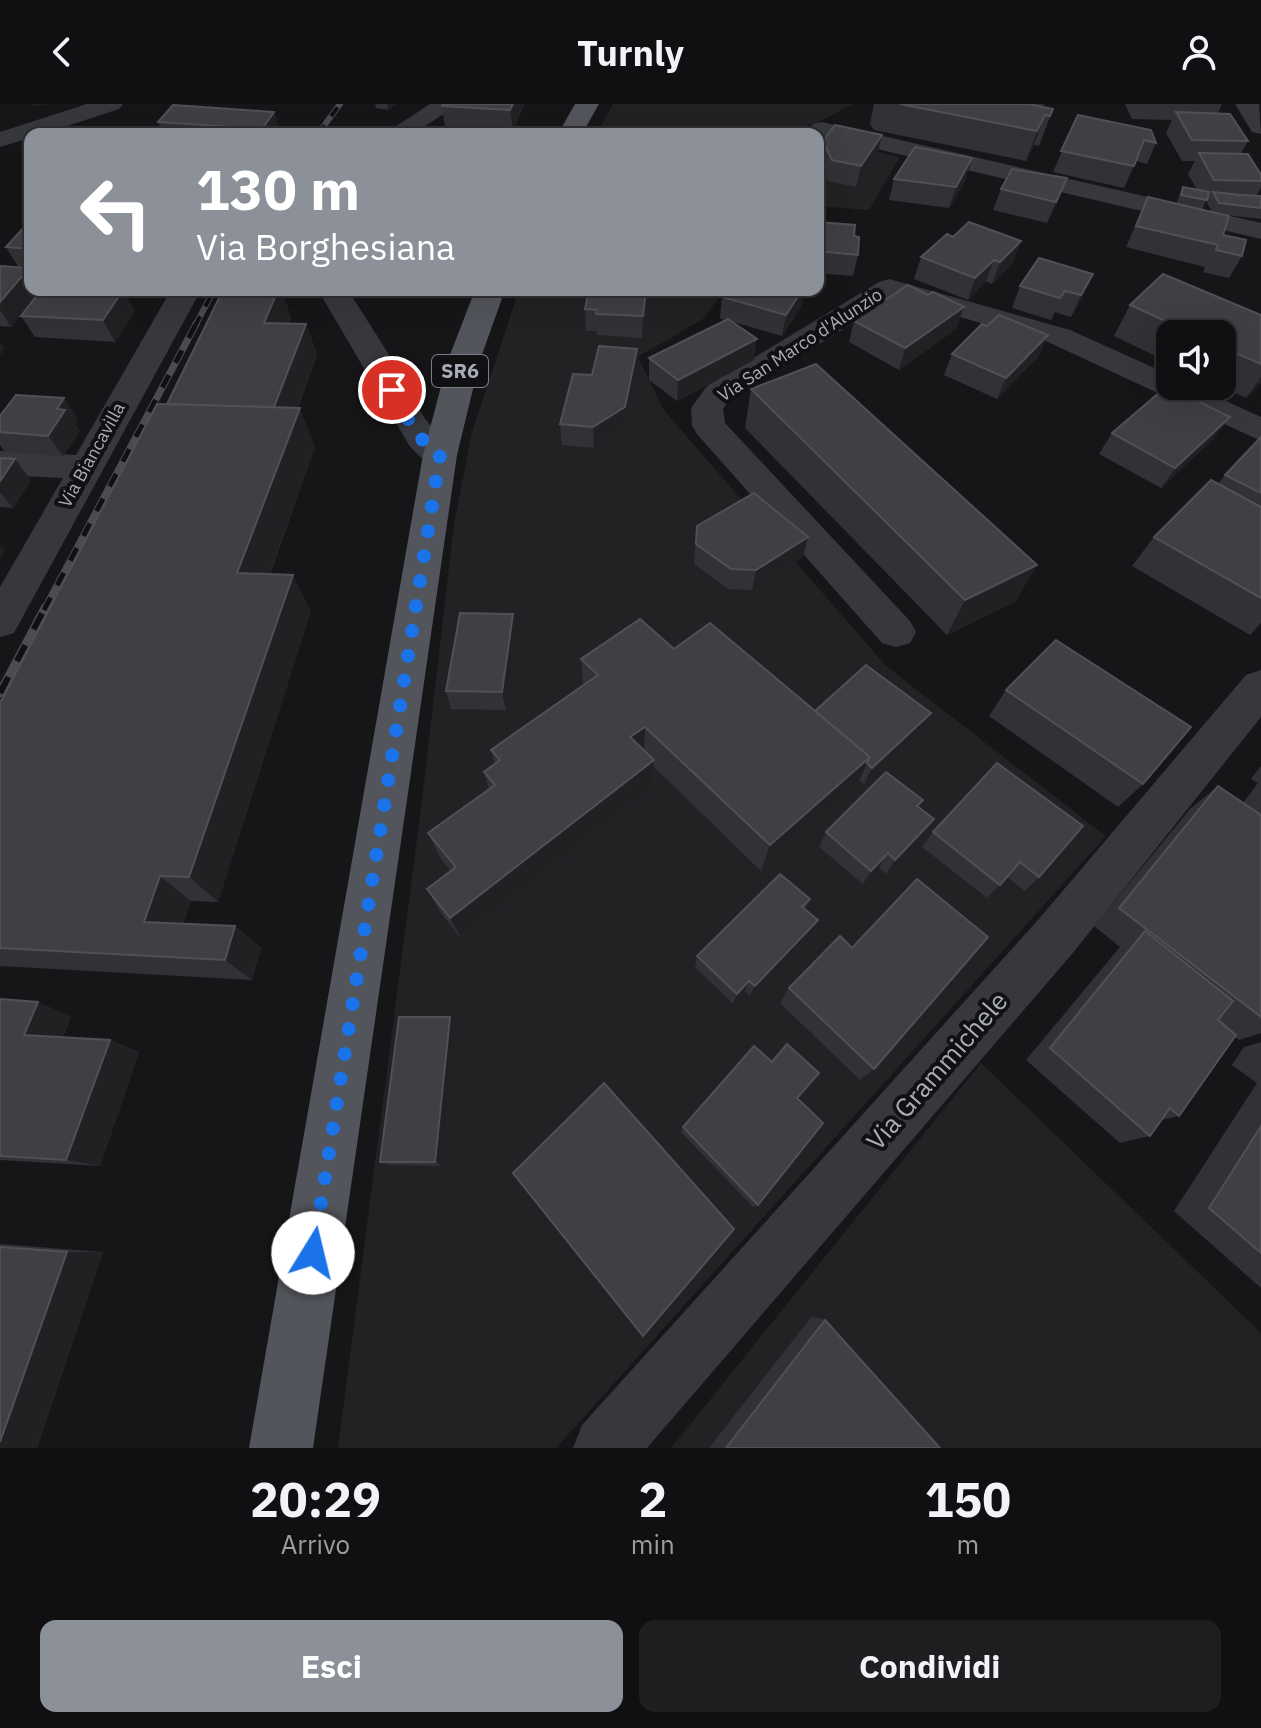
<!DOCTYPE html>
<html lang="it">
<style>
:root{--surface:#101012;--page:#1e1e20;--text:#f1f3f6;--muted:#9c9d9f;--line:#303032;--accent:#8c9099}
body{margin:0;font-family:"IBM Plex Sans",sans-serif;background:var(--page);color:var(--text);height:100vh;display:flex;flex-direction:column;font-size:30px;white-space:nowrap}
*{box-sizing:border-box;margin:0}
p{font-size:26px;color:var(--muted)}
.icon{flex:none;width:44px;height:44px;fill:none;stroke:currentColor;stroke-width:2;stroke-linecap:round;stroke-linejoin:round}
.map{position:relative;height:1344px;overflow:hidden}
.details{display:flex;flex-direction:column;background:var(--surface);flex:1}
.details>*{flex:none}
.guide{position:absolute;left:24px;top:24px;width:800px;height:168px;border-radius:16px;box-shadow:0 8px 32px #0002,0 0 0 2px var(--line);background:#8c9099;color:#fff;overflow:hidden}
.fabs{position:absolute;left:1156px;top:216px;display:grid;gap:16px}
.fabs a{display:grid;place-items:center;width:80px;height:80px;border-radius:16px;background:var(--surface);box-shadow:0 8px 32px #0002,0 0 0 2px var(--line);font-size:40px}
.pin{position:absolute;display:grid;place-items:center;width:68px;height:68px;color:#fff;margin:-34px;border:4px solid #fff;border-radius:50%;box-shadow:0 2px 8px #0007}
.me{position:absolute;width:88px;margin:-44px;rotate:9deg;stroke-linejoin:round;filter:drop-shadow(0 0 6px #0008)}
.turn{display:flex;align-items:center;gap:28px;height:168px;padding:0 40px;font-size:36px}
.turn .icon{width:104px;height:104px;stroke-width:2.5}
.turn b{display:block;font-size:56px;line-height:68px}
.eta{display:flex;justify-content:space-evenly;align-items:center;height:136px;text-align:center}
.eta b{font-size:48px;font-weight:800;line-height:56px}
.button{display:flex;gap:16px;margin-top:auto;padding:16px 40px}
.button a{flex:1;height:92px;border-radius:16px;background:var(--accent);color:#fff;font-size:32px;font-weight:800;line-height:92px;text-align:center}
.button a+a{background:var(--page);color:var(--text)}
header{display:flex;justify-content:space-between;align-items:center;height:104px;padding:0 40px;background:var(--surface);font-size:36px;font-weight:800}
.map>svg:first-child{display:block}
.built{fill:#222225}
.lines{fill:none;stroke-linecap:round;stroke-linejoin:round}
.minor{fill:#37383d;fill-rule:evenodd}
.major{fill:#53555c;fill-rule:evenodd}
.rail-far2-casing{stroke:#4a4c52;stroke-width:6}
.rail-far1-casing{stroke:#4a4c52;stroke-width:7}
.rail-casing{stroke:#4a4c52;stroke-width:9}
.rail-far2{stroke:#111113;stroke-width:4;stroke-dasharray:11;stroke-linecap:butt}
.rail-far1{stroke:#111113;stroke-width:5;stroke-dasharray:14;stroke-linecap:butt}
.rail{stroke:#111113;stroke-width:6;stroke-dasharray:18;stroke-linecap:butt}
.wall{fill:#323236;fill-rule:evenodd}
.shaded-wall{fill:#212124}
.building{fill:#3f3f44;stroke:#4f5156;stroke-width:2}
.route{stroke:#1a73e8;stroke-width:14;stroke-dasharray:0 25.2}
.labels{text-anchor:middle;stroke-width:8;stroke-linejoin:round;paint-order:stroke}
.far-street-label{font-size:18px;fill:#a8adb8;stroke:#111113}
.shield{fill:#111113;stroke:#7b7e86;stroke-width:2}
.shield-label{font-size:20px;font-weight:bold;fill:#a8adb8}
.near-street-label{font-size:26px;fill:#a8adb8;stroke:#111113}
</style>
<header><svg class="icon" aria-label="back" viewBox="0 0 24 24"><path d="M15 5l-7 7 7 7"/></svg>Turnly<svg class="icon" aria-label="person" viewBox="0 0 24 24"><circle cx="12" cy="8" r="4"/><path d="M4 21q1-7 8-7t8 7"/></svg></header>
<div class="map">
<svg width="1261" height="1344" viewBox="0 0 1261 1344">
<rect width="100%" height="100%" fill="#161618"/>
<g class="built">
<path d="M613,0H853L815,20L762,30H597Z"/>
<path d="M823,36L900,53L869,106L818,102V37Z"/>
<path d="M519,186H725L703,215L638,253L663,305L886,562L1106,732L556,1344H338L421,704L454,420L472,328Z"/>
<path d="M981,959L1261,1229V1344H671Z"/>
</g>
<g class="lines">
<g class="minor">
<path d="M87,0H123L119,5L43,30H30V34L0,43V28Z"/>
<path d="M430,0H459L413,30H384Z"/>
<path d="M1235,0H1259L1261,30L1252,28Z"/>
<path d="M822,18L1261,119V135L813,30L810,25L813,20Z"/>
<path d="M889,175L1070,226L1170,271V282H1193L1261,313V337L1048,238L893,194L729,296L723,305L725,319L910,517L916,528L910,539L896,543L882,539L697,330L692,322L691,304L707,282L879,178Z"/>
<path d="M171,186H201L14,529L0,533V483L63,374L0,371V347L76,351Z"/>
<path d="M318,186H348L398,265L425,315L457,351L452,359C432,365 422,356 409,341Z"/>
<path d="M1261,566V613L1072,850L647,1344H573L582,1321L1038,816L1246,571Z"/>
</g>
<g class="major">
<path d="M575,0H599L582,30H558Z"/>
<path d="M475,186H505L480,256L457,351L313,1344H249L423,351L448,256Z"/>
</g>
<defs>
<g id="rail-far2">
<path d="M318,30L340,0"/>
<path d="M195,222L214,186"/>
</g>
<path id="rail-far1" d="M44,506L196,220"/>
<path id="rail" d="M0,589L45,504"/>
</defs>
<use href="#rail-far2" class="rail-far2-casing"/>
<use href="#rail-far1" class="rail-far1-casing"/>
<use href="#rail" class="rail-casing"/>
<use href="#rail-far2" class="rail-far2"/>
<use href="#rail-far1" class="rail-far1"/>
<use href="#rail" class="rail"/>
</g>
<g class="wall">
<path d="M375,0H396L388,6L376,4Z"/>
<path d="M874,0H1044L1043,3L1053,5L1039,42L1034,41L1026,57L874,26L870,20Z"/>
<path d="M1125,0H1222L1218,9L1248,37L1241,50L1261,71V84L1256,92H1261V115L1226,111L1223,131L1242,152L1229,174L1203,168L1205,163L1126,143L1148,93L1176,100L1183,83L1197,86L1188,70L1195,57H1182L1166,29L1172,16L1132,15ZM1206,97H1208L1207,99L1212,108L1202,106Z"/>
<path d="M524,1L513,27L445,23L442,2Z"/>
<path d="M274,8L281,30H163L158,18Z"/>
<path d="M1078,11L1156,39L1147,60L1136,57L1124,84L1053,68Z"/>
<path d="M882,31L877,52L856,83L828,77L819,58L823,37Z"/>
<path d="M894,75H966L949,104L889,96Z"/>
<path d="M1001,85L1059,95L1047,119L993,106Z"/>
<path d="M818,118L854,132L858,151L853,172L818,169Z"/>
<path d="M30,120V186L135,207L115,238L35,233L21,212L28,202L11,223L0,222V162L19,164L6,143Z"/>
<path d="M947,130L1013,159L992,180L986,177L968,196L914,175L921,153Z"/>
<path d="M1039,154L1083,192L1071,213L1055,208L1051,216L1012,204L1020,182Z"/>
<path d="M727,186H805L802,201L782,232L733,218L754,256L677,297L649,276V254L726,216L720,215L722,193Z"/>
<path d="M648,191L642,234L597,231L596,227H586L585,205Z"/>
<path d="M928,191L964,203L956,225L899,266L849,238L854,217Z"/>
<path d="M1130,201L1261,211V279L1246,294L1219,282H1222V230H1170V259L1114,232Z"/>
<path d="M291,213L289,220H306L317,251L298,304L315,343L270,470L311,507L218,798L191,797L183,820L235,822L261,844L252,876L0,862V599L167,300Z"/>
<path d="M987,222L1048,231L1038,253L997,295L944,271L952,250Z"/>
<path d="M637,245V267L626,324L594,344L562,341L560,320L592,271Z"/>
<path d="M751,285L1016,497L947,531L745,324Z"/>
<path d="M64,294L78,315L75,320L80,327L63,352L5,348L0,341V312Z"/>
<path d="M1112,329L1214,334L1161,384L1099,350Z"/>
<path d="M1261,333V519L1250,531L1132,462L1154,433L1218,380L1225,371Z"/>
<path d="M0,354L31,376L13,404L0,403Z"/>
<path d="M697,422L803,453L752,486L728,485L694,460Z"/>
<path d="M513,510L516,529L506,606L451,605L446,587Z"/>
<path d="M674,545L815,607L921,626L864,680L859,676L856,683L761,767L654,663L653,686L462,836L441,809L427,785L451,767L441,755L428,729L489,685L484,668L495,660L491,646L583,581L581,555Z"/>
<path d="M1006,586L1143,680L1118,703L989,612Z"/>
<path d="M997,659L1039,773L1025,787L1007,773L987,794L922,743L933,728Z"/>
<path d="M1261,662V929L1239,936L1235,933L1179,1012L1161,1016L1150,1032L1120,1039L1026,956L1120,843L1094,822L1190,705L1218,682L1243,699L1258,679L1251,675Z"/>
<path d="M919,703L934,715L923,730L886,770L879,763L863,780L819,743L826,728Z"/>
<path d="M810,795L805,805L818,816L811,828L750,892L745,887L733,900L695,863L697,852Z"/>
<path d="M789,884L874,965L860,976L780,899Z"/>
<path d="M0,895L71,912L63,933L110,936L139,948L100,1062L0,1056Z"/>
<path d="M457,922L443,1062L390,1061L380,1058Z"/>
<path d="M1261,938V1184L1174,1107L1257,979L1232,961L1244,943Z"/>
<path d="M772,958L797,994L758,1101L753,1103L681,1028L683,1023Z"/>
<path d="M0,1140L103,1148L37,1344H0Z"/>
<path d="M812,1212L825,1216L940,1344H709Z"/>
</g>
<g class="shaded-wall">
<path d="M31,0H52L32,2Z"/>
<path d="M387,0H396L388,6Z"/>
<path d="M513,0H524L513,27L510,6Z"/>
<path d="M274,8L281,30H263L262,25Z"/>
<path d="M1045,11L1034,41L1026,57L1037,27Z"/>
<path d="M882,31L877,52L856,83L861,62Z"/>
<path d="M972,54L966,75L949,104L956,83Z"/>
<path d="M1067,74L1059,95L1047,119L1056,98Z"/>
<path d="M1021,137L1013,159L992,180L1000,158Z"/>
<path d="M994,156L986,177L968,196L975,174Z"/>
<path d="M29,164L30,166V186H42L11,223L0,206V198Z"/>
<path d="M1093,170L1083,192L1071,213L1081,191Z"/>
<path d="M123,186L135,207L115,238L103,216Z"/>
<path d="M278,186H282L291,213L276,250L264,219Z"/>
<path d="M646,186H648V191L642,234L643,212Z"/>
<path d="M802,186H805L802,201L782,232L786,211Z"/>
<path d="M964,203L956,225L899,266L905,244Z"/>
<path d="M306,220L317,251L286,335L273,304Z"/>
<path d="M1048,231L1038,253L997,295L1006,274Z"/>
<path d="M757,235L754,256L677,297L678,276Z"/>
<path d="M0,238L5,245L0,251Z"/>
<path d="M637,245V267L626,324L594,344L593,323Z"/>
<path d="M1261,273V279L1246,294Z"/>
<path d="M64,294L78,315L75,320L80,327L63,352L48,332L57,305Z"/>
<path d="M300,304L315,343L257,504L237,469Z"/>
<path d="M1230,313L1214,334L1161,384L1175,364Z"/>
<path d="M15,355L31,376L13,404L0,388V377Z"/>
<path d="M808,433L803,453L752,486L756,466Z"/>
<path d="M0,441L5,446L0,454Z"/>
<path d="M1037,461L1016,497L947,531L965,496Z"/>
<path d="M293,471L311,507L218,798L189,773Z"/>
<path d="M513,510L516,529L506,606L502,588Z"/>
<path d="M931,609L921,626L864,680L872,664Z"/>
<path d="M645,623L644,654L630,633Z"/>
<path d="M870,653L856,683L761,767L770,741Z"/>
<path d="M654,656L653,686L462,836L450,814Z"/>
<path d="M934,715L923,730L886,770L895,756Z"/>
<path d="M888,749L879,763L863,780L871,767Z"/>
<path d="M160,772L191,797L176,840L144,818Z"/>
<path d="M818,816L811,828L750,892L755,882Z"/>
<path d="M235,822L261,844L252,876L225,856Z"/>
<path d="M749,877L745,887L733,900L737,890Z"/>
<path d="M38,898L71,912L58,943L24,931Z"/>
<path d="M450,913L457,922L443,1062L435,1058Z"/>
<path d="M110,936L139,948L100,1062L66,1056Z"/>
<path d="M67,1148H103L37,1344H0V1338Z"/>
</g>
<g class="building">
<path d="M443,0H513L510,6L442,2Z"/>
<path d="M900,0H1028L1053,5L1050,12L1045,11L1037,27Z"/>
<path d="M173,1L274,8L262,25L158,18Z"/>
<path d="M1176,8L1230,10L1248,37L1192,36Z"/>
<path d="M1078,11L1151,26L1156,39L1144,36L1134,62L1061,47Z"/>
<path d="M835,21L882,31L861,62L832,56L823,37Z"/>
<path d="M915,43L972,54L956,83L894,75Z"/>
<path d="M1199,49L1248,50L1261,71V77L1214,76Z"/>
<path d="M1012,65L1067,74L1056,98L1001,85Z"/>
<path d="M1183,83L1209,88L1207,96L1181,91Z"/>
<path d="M1213,88L1241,91L1261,92V104L1219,99Z"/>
<path d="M1148,93L1229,112L1223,131L1246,136L1242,152L1216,146L1218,141L1136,122Z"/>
<path d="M818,118L855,121L854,132L859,133L858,151L818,147Z"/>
<path d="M969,118L1021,137L1000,158L994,156L975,174L921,153L947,130L953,133Z"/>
<path d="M27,120H30V145L6,143Z"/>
<path d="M1039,154L1093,170L1081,191L1065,187L1060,194L1020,182Z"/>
<path d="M0,162L29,164L0,198Z"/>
<path d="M1163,170L1261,211V260L1222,243V230H1194L1130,201Z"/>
<path d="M908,181L928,191L933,188L964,203L905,244L854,217Z"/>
<path d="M41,186H123L103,216L21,212Z"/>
<path d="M223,186H278L264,219L306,220L274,303L167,300Z"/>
<path d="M589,186H646L643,212L596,210L597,206L585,205Z"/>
<path d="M727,186H802L786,211L722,193Z"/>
<path d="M999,211L1048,231L1006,274L952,250L982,220L987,222Z"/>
<path d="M728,215L757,235L678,276L649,254Z"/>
<path d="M599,242L637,245L625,303L593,323L560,320L573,270L592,271Z"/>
<path d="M816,260L1037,461L965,496L751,285Z"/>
<path d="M1167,282L1230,313L1175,364L1112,329Z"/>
<path d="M16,291L64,294L57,305L65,306L48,332L0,328V312Z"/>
<path d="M157,300L300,304L237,469L293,471L189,773L160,772L144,818L235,822L225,856L0,844V599Z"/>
<path d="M1261,333V389L1225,371Z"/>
<path d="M0,354L15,355L0,377Z"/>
<path d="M1211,376L1261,403V494L1154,433Z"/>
<path d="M754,389L808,433L756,466L731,465L696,440L697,422Z"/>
<path d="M460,509L513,510L502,588L446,587Z"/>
<path d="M640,515L674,545L710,519L870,653L770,741L645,623L630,633L654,656L450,814L427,785L456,763L428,729L495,681L484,668L500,656L491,646L598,571L581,555Z"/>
<path d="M1056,536L1191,623L1143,680L1006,586Z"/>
<path d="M866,561L931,609L872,664L867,659L870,653L815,607Z"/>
<path d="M997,659L1083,722L1039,773L1020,758L1000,781L933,728Z"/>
<path d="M886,668L923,696L917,702L934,715L895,756L888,749L871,767L826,728Z"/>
<path d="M1218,682L1261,711V913L1119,804Z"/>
<path d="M780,770L810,795L802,803L818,816L755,882L749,877L737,890L697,852Z"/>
<path d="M917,775L988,833L874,965L789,884L840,832L852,844Z"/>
<path d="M1145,827L1233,897L1218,916L1236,931L1179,1012L1170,1004L1150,1032L1050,944Z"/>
<path d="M0,895L38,898L24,931L110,936L66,1056L0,1052Z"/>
<path d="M399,913H450L435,1058H380Z"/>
<path d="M787,940L819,969L797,994L823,1019L758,1101L683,1023L754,942L772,958Z"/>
<path d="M604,979L734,1125L643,1232L513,1069Z"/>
<path d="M1261,1022V1149L1209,1104Z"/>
<path d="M0,1143L67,1148L0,1338Z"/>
<path d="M825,1216L940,1344H726Z"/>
</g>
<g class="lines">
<path class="route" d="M313,1149L440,351C416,335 406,311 392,286"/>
</g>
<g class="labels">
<g class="far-street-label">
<text transform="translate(800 241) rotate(-33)" y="6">Via San Marco d'Alunzio</text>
<text transform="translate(92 351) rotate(-61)" y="6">Via Biancavilla</text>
</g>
<rect class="shield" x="432" y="251" width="56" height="32" rx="6"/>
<g class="shield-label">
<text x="460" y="274">SR6</text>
</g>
<g class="near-street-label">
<text transform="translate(937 967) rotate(-49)" y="9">Via Grammichele</text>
</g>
</g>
</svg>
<div class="fabs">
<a><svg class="icon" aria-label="sound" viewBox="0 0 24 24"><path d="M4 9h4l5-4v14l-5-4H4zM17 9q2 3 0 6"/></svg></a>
</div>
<div class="pin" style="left:392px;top:286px;background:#d93025"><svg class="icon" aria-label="arrive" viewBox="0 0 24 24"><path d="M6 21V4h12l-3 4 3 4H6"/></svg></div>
<svg class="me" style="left:313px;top:1149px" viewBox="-20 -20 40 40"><circle r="19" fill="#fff"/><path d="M0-13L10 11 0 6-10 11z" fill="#1a73e8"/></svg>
<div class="guide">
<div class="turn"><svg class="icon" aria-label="left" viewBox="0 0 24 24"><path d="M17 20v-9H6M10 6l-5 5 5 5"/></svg><div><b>130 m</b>Via Borghesiana</div></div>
</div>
</div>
<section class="details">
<div class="eta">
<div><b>20:29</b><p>Arrivo</p></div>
<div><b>2</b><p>min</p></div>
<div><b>150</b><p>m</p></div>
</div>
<div class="button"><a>Esci</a><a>Condividi</a></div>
</section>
